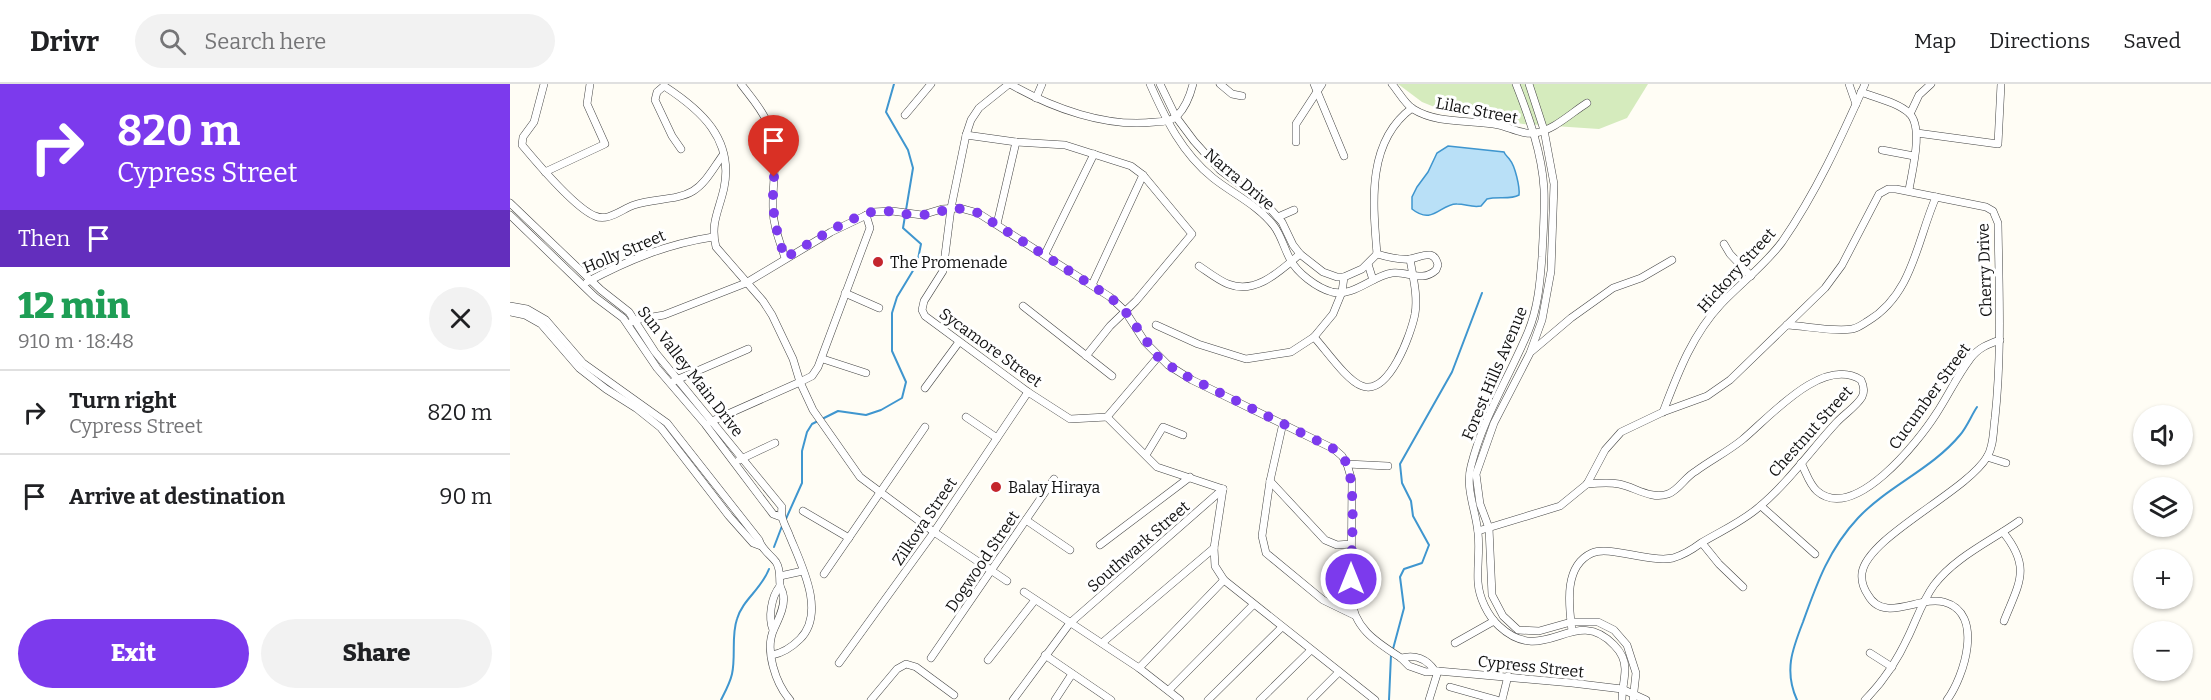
<!DOCTYPE html>
<meta charset="utf-8">
<style>
:root{--surface:#fff;--page:#f2f2f2;--text:#202124;--muted:#757577;--line:#e0e0e0;--accent:#7c3aed}
body{margin:0;font-family:Bitter,serif;background:var(--page);color:var(--text);height:100vh;display:flex;flex-direction:column;font-size:22px;white-space:nowrap}
*{box-sizing:border-box;margin:0}
p{font-size:20px;color:var(--muted)}
.icon{flex:none;width:33px;height:33px;fill:none;stroke:currentColor;stroke-width:2;stroke-linecap:round;stroke-linejoin:round}
.map{position:relative;flex:1;overflow:hidden}
.drawer{display:flex;flex-direction:column;background:var(--surface);width:510px}
.drawer>*{flex:none}
.guide{background:#7c3aed;color:#fff;overflow:hidden}
.controls{position:absolute;left:1623px;top:321px;display:grid;gap:12px}
.controls a{display:grid;place-items:center;width:60px;height:60px;border-radius:50%;background:var(--surface);box-shadow:0 2px 4px #0004;font-size:30px}
.pin{position:absolute;display:grid;place-items:center;width:51px;height:51px;color:#fff;margin:-62px -26px;border-radius:50% 50% 50% 0;rotate:-45deg;box-shadow:0 0 6px #0007}
.pin .icon{rotate:45deg}
.me{position:absolute;width:66px;margin:-33px;rotate:0deg;stroke-linejoin:round;filter:drop-shadow(0 0 4px #0008)}
.turn{display:flex;align-items:center;gap:21px;height:126px;padding:0 18px;font-size:27px}
.turn .icon{width:78px;height:78px;stroke-width:2.5}
.turn b{display:block;font-size:42px;line-height:51px}
.then{display:flex;align-items:center;height:57px;padding:0 18px;background:#0003;gap:12px;font-size:22px}
.round{display:grid;place-items:center;flex:none;width:63px;height:63px;border-radius:32px;background:var(--page)}
.summary{display:flex;align-items:center;justify-content:space-between;height:102px;padding:0 18px}
h1{font-size:36px;font-weight:800;line-height:45px;color:#1e9e55}
.cta{display:flex;gap:12px;margin-top:auto;padding:12px 18px}
.cta a{flex:1;height:69px;border-radius:36px;background:var(--accent);color:#fff;font-size:24px;font-weight:800;line-height:69px;text-align:center}
.cta a+a{background:var(--page);color:var(--text)}
ul{padding:0;list-style:none}
li{display:flex;align-items:center;gap:18px;height:84px;padding:0 18px;border-top:2px solid var(--line)}
li div{flex:1}
li b{display:block;font-size:22px}
li em{font-style:normal}
header{display:flex;align-items:center;gap:36px;box-sizing:border-box;height:84px;padding:0 30px;background:var(--surface);border-bottom:2px solid var(--line)}
header strong{font-size:28px}
nav{display:flex;gap:33px;margin-inline-start:auto;font-size:21px}
.search{width:420px;height:54px;background:var(--page);display:flex;align-items:center;gap:15px;box-sizing:border-box;padding:0 21px;border-radius:33px;color:var(--muted);font-size:22px}
main{display:flex;flex:1;min-height:0}
.map>svg:first-child{display:block}
.green{fill:#d5ebbd}
.water{fill:#b9e0f7;stroke:#3f96cf;stroke-width:1.5}
.lines{fill:none;stroke-linecap:round;stroke-linejoin:round}
.stream{stroke:#3f96cf;stroke-width:2}
.minor-casing{stroke:#444;stroke-width:8}
.minor{stroke:#fff;stroke-width:7}
.route{stroke:#7c3aed;stroke-width:10;stroke-dasharray:0 18}
.poi-dot{fill:#c4262e;stroke:#fff;stroke-width:2}
.labels{text-anchor:middle;stroke-width:6;stroke-linejoin:round;paint-order:stroke}
.street-label{font-size:16px;fill:#111;stroke:#fff}
.poi-label{font-size:16px;fill:#111;stroke:#fff;text-anchor:start}
</style>
<header>
<strong>Drivr</strong>
<div class="search"><svg class="icon" aria-label="search" viewBox="0 0 24 24"><circle cx="10" cy="10" r="6"/><path d="M15 15l6 6"/></svg>Search here</div>
<nav><a>Map</a><a>Directions</a><a>Saved</a></nav>
</header>
<main>
<section class="drawer">
<div class="guide">
<div class="turn"><svg class="icon" aria-label="right" viewBox="0 0 24 24"><path d="M7 20v-9h11M14 6l5 5-5 5"/></svg><div><b>820 m</b>Cypress Street</div></div>
<div class="then">Then<svg class="icon" aria-label="arrive" viewBox="0 0 24 24"><path d="M6 21V4h12l-3 4 3 4H6"/></svg></div>
</div>
<div class="summary"><div><h1>12 min</h1><p>910 m · 18:48</p></div><a class="round"><svg class="icon" aria-label="close" viewBox="0 0 24 24"><path d="M6 6l12 12M18 6L6 18"/></svg></a></div>
<ul>
<li><svg class="icon" aria-label="right" viewBox="0 0 24 24"><path d="M7 20v-9h11M14 6l5 5-5 5"/></svg><div><b>Turn right</b><p>Cypress Street</p></div><em>820 m</em></li>
<li><svg class="icon" aria-label="arrive" viewBox="0 0 24 24"><path d="M6 21V4h12l-3 4 3 4H6"/></svg><div><b>Arrive at destination</b></div><em>90 m</em></li>
</ul>
<div class="cta"><a>Exit</a><a>Share</a></div>
</section>
<div class="map">
<svg width="1701" height="616" viewBox="0 0 1701 616">
<rect width="100%" height="100%" fill="#fffdf5"/>
<path class="green" d="M888,0H1138L1117,34L1089,45L1013,40L932,26L912,18Z"/>
<path class="water" d="M938,62L994,68C995,71 998,73 1000,76C1005,82 1010,103 1009,111C1000,116 988,112 977,115L971,122C962,124 956,120 947,120C931,119 923,142 902,125V113L907,103L918,88L927,69Z"/>
<g class="lines">
<g class="stream">
<path d="M275,437L292,399V367L297,348L302,340L328,327L356,331L371,326L392,314L396,298L382,267V229L387,213L407,180L411,160L393,144L403,84L398,66L376,28L384,0"/>
<path d="M264,463L272,442"/>
<path d="M883,565L894,524L890,493L894,485L912,479L919,461L903,432L901,417L892,399L890,380L942,288L972,209"/>
<path d="M211,616C215,608 220,599 222,590C226,572 221,552 227,535C233,515 251,506 259,485"/>
<path d="M879,616L881,571"/>
<path d="M1287,616C1274,587 1282,566 1293,538C1307,499 1319,465 1348,434C1378,402 1422,385 1450,351C1457,343 1461,332 1467,323"/>
</g>
<defs>
<g id="minor">
<path d="M34,0L24,38L13,53L12,61C27,79 65,124 85,132C98,138 112,125 124,121C143,114 166,117 183,107C196,99 204,83 213,71"/>
<path d="M231,0C240,12 251,24 257,38C270,65 262,96 263,125C263,142 270,158 275,174"/>
<path d="M499,0L469,24L461,36L456,51L441,124L433,187L414,217L412,226L415,232L518,308L560,335L597,333L648,273"/>
<path d="M500,0C542,24 596,44 645,38C652,38 661,37 667,32C676,23 680,12 683,0"/>
<path d="M640,0C656,36 672,69 703,94C723,110 748,121 764,142C771,151 774,164 780,175C787,189 807,204 822,208C844,213 862,192 882,189C898,187 912,199 926,186L928,181C924,164 912,173 900,175C890,176 877,173 867,170"/>
<path d="M650,0L666,33L684,57L710,86L756,120L772,138L783,161L790,170L813,188L827,193H834L852,185L867,170"/>
<path d="M710,0L722,10L732,12"/>
<path d="M804,0L834,72"/>
<path d="M882,0C888,7 895,20 903,25C929,41 961,35 989,41C1001,44 1013,51 1025,49C1044,46 1061,29 1077,19"/>
<path d="M1006,0C1019,33 1032,69 1034,105C1035,127 1033,151 1032,173C1030,199 1028,224 1018,248C999,293 973,334 961,382C955,405 966,426 968,449C970,465 967,482 968,498C969,514 978,532 989,542C1035,585 1064,519 1104,561C1110,567 1115,576 1115,585C1115,595 1112,605 1112,616"/>
<path d="M1019,0L1034,46L1044,100L1041,187L1032,236L1020,269L984,339L966,390L970,420L979,444L982,511L993,532L1008,546L1029,547L1061,538H1088L1104,546L1117,561L1126,589L1123,616"/>
<path d="M1339,0L1346,20"/>
<path d="M1351,8C1366,14 1387,18 1399,29C1414,43 1402,87 1399,106"/>
<path d="M526,14L532,0"/>
<path d="M1400,30L1409,11L1421,0"/>
<path d="M395,31L421,0"/>
<path d="M1407,49L1488,60L1491,0"/>
<path d="M456,51L506,58L555,61L621,82L633,91L682,150L626,217L600,242L576,272"/>
<path d="M786,58V40L812,0"/>
<path d="M171,65L162,52L145,16L147,8L154,2C191,26 224,55 214,104C209,127 200,139 206,163L253,217L262,231L283,275L290,298L303,326L350,393L424,448L497,497"/>
<path d="M1372,66L1404,72"/>
<path d="M35,88L95,60L77,20L80,0"/>
<path d="M0,119L91,206L119,228L145,268L272,423C270,435 276,442 280,453C292,482 316,529 290,555C282,563 273,569 262,571"/>
<path d="M0,131L85,213L113,234L147,284L195,340L263,430L271,433"/>
<path d="M768,133L784,126"/>
<path d="M487,140L506,58"/>
<path d="M1214,160L1220,170L1241,192"/>
<path d="M535,170L584,70"/>
<path d="M867,170C863,120 856,58 902,24"/>
<path d="M858,180L863,196"/>
<path d="M689,182C698,188 708,196 718,200C746,211 770,187 790,170"/>
<path d="M77,198C118,176 157,160 203,153"/>
<path d="M582,201L633,91"/>
<path d="M335,209L369,224"/>
<path d="M0,222L17,225L36,236L73,279L157,339L249,456C252,466 260,470 266,478C271,486 269,493 270,501C270,504 273,507 273,510C276,521 268,536 264,545C254,566 266,600 280,616"/>
<path d="M513,222L602,292"/>
<path d="M0,228L15,231L31,240L69,284L96,305L126,324L151,344L219,432L243,459L251,462"/>
<path d="M118,240L125,236L154,231L236,199L321,148L363,128L382,127L412,131L432,125L450,124L468,129L600,213L615,227L635,258L658,281L682,296L824,365L832,372L837,380L842,397L841,512C843,544 866,558 891,574L899,582L916,588L928,587L1062,599L1112,605L1136,616"/>
<path d="M646,241L688,260L736,275L781,268L804,253L823,230L832,208L834,193"/>
<path d="M1277,241C1296,242 1323,248 1342,245C1348,244 1353,240 1358,237C1403,210 1407,156 1426,113"/>
<path d="M804,253C816,266 837,297 852,302C879,312 901,250 905,230C908,212 903,193 900,175"/>
<path d="M1022,267L1061,234L1103,204L1131,194L1162,176"/>
<path d="M313,275L356,289"/>
<path d="M164,297L238,265"/>
<path d="M415,304L449,258"/>
<path d="M1153,328C1168,289 1182,251 1211,220C1231,199 1255,181 1272,158C1306,109 1331,54 1355,0"/>
<path d="M456,333L487,354"/>
<path d="M597,333L647,383L713,405"/>
<path d="M200,338L290,298L302,292L308,283L360,144L356,131"/>
<path d="M773,339L760,397L752,452L756,469L813,516L844,531"/>
<path d="M636,371L653,343L673,351"/>
<path d="M1477,373L1496,379"/>
<path d="M229,376L265,359"/>
<path d="M1291,379C1296,388 1299,400 1307,407C1344,439 1408,358 1426,330C1438,312 1447,292 1460,275C1468,264 1478,260 1490,256"/>
<path d="M837,380L878,382"/>
<path d="M760,397L815,456L827,461L841,460"/>
<path d="M713,405L704,464L705,482L714,496L865,616"/>
<path d="M1251,422L1305,470"/>
<path d="M293,427L339,454"/>
<path d="M516,436L560,466"/>
<path d="M968,447L1050,422L1077,400L1095,366L1111,348L1153,328L1197,312L1220,296L1315,204L1332,181L1369,110L1378,105H1386L1476,123L1483,127L1488,139C1489,204 1492,269 1485,334C1483,347 1484,362 1477,373C1456,408 1357,453 1352,489C1351,497 1354,505 1358,511C1374,540 1410,511 1434,518C1475,529 1454,593 1437,616"/>
<path d="M1493,448C1522,484 1509,499 1494,537"/>
<path d="M1192,459L1209,480L1233,503"/>
<path d="M590,461L680,393"/>
<path d="M314,490L415,343"/>
<path d="M270,492L293,487"/>
<path d="M514,508L629,584L670,616"/>
<path d="M263,546C258,534 261,513 270,502"/>
<path d="M1062,547C1059,522 1053,482 1082,469C1099,461 1139,479 1163,474C1173,471 1183,465 1191,459C1211,447 1232,438 1249,423C1278,399 1301,366 1326,339C1334,330 1346,323 1352,313C1355,307 1354,302 1351,296C1312,271 1258,335 1232,356C1217,368 1201,376 1186,387C1175,393 1169,406 1158,410C1141,416 1125,403 1109,400C1099,398 1088,399 1077,400"/>
<path d="M592,559L704,464"/>
<path d="M945,559L984,537"/>
<path d="M1360,569L1382,583"/>
<path d="M535,571L601,616"/>
<path d="M421,574L544,395"/>
<path d="M891,574C905,570 917,575 925,587"/>
<path d="M478,576L525,516"/>
<path d="M329,579L424,448L518,308"/>
<path d="M629,584L714,496"/>
<path d="M940,603L987,616"/>
<path d="M659,606L743,521"/>
<path d="M361,616L387,585L396,580L406,583L444,611"/>
<path d="M503,616L560,539L713,405"/>
<path d="M545,616L562,590"/>
<path d="M698,616L772,543"/>
<path d="M750,616L801,566"/>
<path d="M801,616L829,588"/>
<path d="M919,616L928,587"/>
<path d="M992,616L998,592"/>
<path d="M1355,616C1374,597 1388,575 1399,551C1407,534 1413,516 1424,501C1445,473 1481,457 1509,437"/>
</g>
</defs>
<use href="#minor" class="minor-casing"/>
<use href="#minor" class="minor"/>
</g>
<g class="lines">
<path class="route" d="M264,93C261,125 265,144 275,174C301,159 333,136 362,128C380,124 396,133 413,131C440,127 439,120 468,129L600,213L615,227L648,273L670,289L824,365C829,369 834,373 836,379C847,400 841,468 841,495"/>
</g>
<g class="poi-dot">
<circle cx="368" cy="178" r="6"/>
<circle cx="486" cy="403" r="6"/>
</g>
<g class="labels">
<g class="street-label">
<text transform="translate(967 26) rotate(11)" y="6">Lilac Street</text>
<text transform="translate(730 95) rotate(40)" y="6">Narra Drive</text>
<text transform="translate(114 167) rotate(-23)" y="6">Holly Street</text>
<text transform="translate(1226 186) rotate(-48)" y="6">Hickory Street</text>
<text transform="translate(1474 186) rotate(-92)" y="6">Cherry Drive</text>
<text transform="translate(481 263) rotate(36)" y="6">Sycamore Street</text>
<text transform="translate(181 287) rotate(52)" y="6">Sun Valley Main Drive</text>
<text transform="translate(984 289) rotate(-67)" y="6">Forest Hills Avenue</text>
<text transform="translate(1419 312) rotate(-54)" y="6">Cucumber Street</text>
<text transform="translate(1300 347) rotate(-48)" y="6">Chestnut Street</text>
<text transform="translate(414 437) rotate(-56)" y="6">Zilkova Street</text>
<text transform="translate(628 462) rotate(-41)" y="6">Southwark Street</text>
<text transform="translate(472 477) rotate(-56)" y="6">Dogwood Street</text>
<text transform="translate(1021 582) rotate(6)" y="6">Cypress Street</text>
</g>
<g class="poi-label">
<text x="380" y="184">The Promenade</text>
<text x="498" y="409">Balay Hiraya</text>
</g>
</g>
</svg>
<div class="controls">
<a><svg class="icon" aria-label="sound" viewBox="0 0 24 24"><path d="M4 9h4l5-4v14l-5-4H4zM17 9q2 3 0 6"/></svg></a>
<a><svg class="icon" aria-label="layers" viewBox="0 0 24 24"><path d="M12 4l9 5-9 5-9-5zM3 14l9 5 9-5"/></svg></a>
<a>+</a>
<a>−</a>
</div>
<div class="pin" style="left:264px;top:93px;background:#d93025"><svg class="icon" aria-label="arrive" viewBox="0 0 24 24"><path d="M6 21V4h12l-3 4 3 4H6"/></svg></div>
<svg class="me" style="left:841px;top:495px" viewBox="-20 -20 40 40"><circle r="17" fill="#7c3aed" stroke="#fff" stroke-width="3"/><path d="M0-11L8 9 0 5-8 9z" fill="#fff"/></svg>
</div>
</main>
